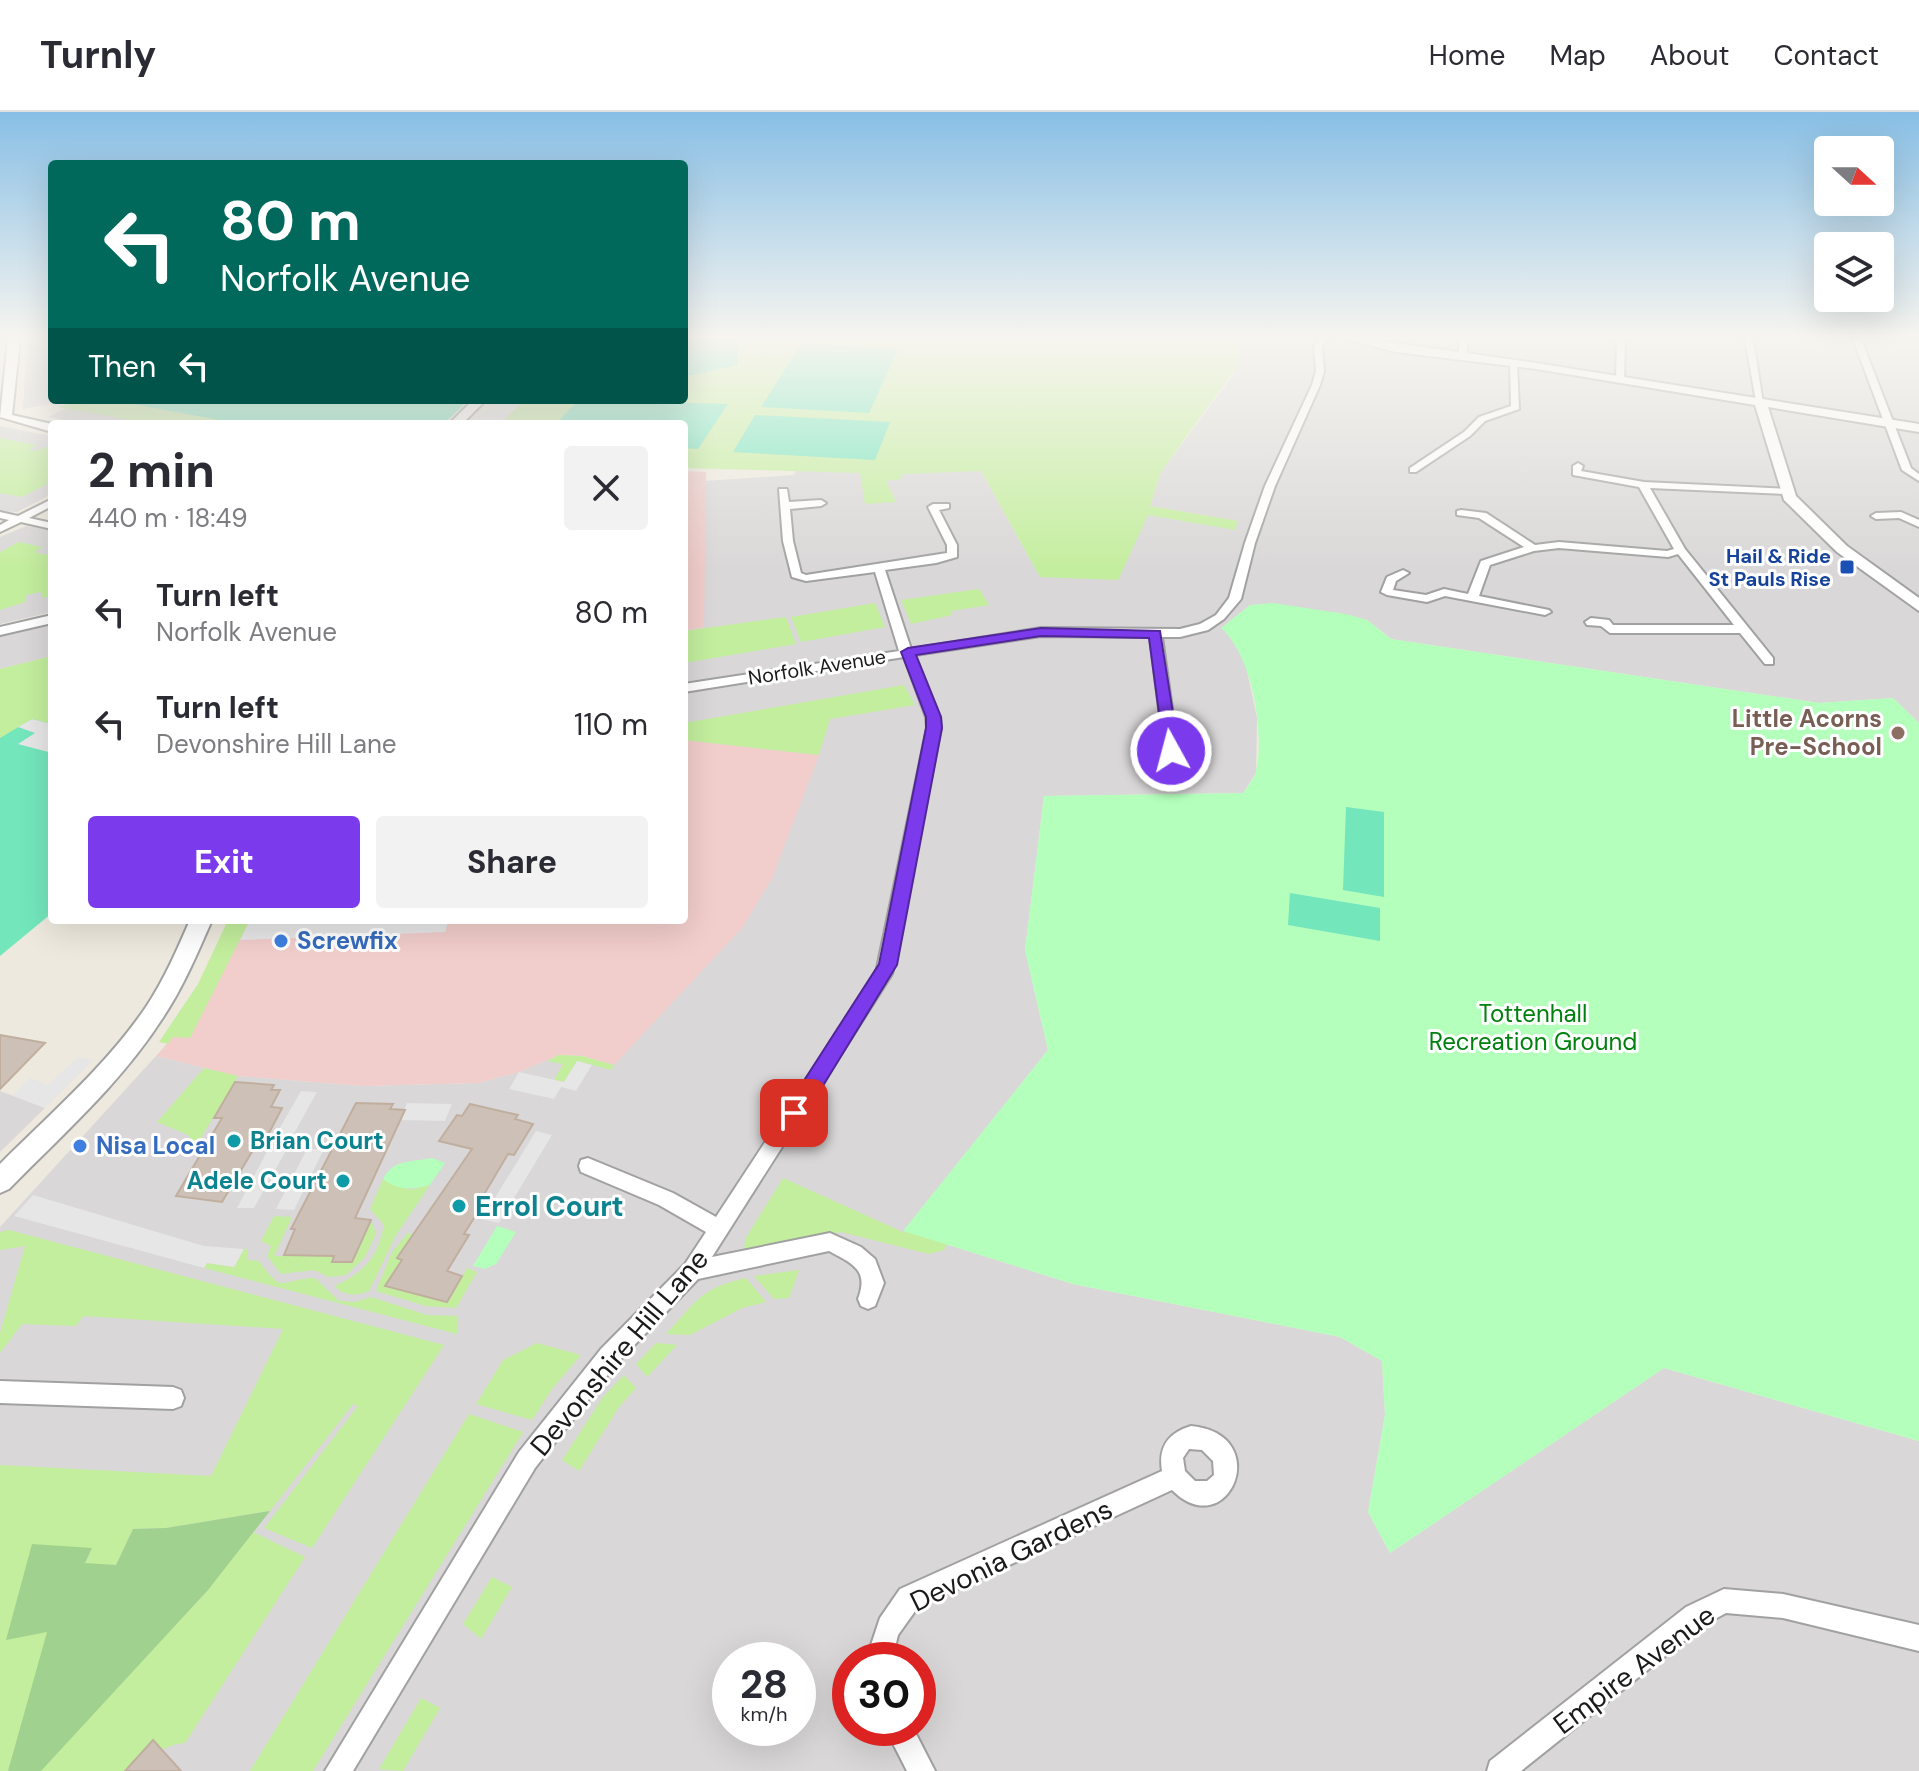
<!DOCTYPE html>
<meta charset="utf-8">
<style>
:root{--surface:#fff;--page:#f2f2f3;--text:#2b2b33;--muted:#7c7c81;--line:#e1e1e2;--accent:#7c3aed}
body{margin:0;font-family:"DM Sans",sans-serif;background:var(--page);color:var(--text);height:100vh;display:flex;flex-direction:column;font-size:30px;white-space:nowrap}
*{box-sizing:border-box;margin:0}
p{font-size:26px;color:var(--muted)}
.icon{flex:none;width:44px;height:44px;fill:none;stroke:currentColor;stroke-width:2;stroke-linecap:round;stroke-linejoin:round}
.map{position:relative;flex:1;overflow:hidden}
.sheet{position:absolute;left:48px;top:308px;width:640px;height:504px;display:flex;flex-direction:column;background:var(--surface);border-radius:8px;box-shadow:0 8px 32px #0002}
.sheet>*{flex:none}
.banner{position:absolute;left:48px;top:48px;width:640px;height:244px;border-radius:8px;box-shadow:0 8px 32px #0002;background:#00695c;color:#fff;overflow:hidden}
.needle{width:52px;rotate:111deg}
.controls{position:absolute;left:1814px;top:24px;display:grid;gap:16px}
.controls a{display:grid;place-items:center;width:80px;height:80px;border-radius:8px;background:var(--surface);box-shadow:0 8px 32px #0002;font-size:40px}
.speed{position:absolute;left:712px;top:1530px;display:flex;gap:16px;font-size:40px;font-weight:700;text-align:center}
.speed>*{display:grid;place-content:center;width:104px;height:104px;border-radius:50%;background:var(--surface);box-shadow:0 8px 32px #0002;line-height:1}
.speed small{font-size:20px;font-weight:400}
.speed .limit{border:12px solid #d22;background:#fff;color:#111}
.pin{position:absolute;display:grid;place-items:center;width:68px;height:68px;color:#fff;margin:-34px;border-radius:16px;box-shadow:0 4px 12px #0006}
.me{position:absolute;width:88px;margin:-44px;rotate:353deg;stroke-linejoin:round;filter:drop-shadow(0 0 6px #0008)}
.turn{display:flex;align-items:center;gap:28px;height:168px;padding:0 40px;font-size:36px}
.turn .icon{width:104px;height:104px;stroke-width:2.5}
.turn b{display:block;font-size:56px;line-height:68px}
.then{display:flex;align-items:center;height:76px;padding:0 40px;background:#0003;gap:16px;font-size:30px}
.round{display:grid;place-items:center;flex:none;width:84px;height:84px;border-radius:8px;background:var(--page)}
.overview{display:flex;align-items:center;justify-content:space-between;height:136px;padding:0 40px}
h1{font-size:48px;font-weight:700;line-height:60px}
.primary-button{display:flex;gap:16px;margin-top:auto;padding:16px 40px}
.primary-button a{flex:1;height:92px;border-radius:8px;background:var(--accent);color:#fff;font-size:32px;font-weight:700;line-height:92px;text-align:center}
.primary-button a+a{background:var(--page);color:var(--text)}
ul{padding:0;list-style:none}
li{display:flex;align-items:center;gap:24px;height:112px;padding:0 40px}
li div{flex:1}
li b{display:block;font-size:30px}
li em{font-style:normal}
header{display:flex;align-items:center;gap:48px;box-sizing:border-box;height:112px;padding:0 40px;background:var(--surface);border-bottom:2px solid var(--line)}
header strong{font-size:38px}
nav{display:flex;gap:44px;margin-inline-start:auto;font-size:28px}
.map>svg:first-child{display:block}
.residential{fill:#d9d7d7;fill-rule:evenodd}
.commercial{fill:#f1cdcb}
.grass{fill:#c3ee9d}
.forest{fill:#a1d18e}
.park{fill:#b4ffbc}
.pitch{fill:#73e6bc}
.parking{fill:#e6e6e6}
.building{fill:#cdc1b7;stroke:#c0af9f;stroke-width:2}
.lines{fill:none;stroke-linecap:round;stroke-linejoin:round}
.minor-casing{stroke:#a1a1a1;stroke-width:4}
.tertiary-casing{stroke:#a1a1a1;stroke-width:4}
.minor{fill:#fff;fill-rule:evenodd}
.tertiary{fill:#fff;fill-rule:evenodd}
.route{fill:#7c3aed;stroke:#51269a;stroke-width:2}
.transit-dot{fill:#1a4fb4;stroke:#fff;stroke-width:3}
.education-dot{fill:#8d6e63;stroke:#fff;stroke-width:3}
.shop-dot{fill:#3f7fe0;stroke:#fff;stroke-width:3}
.culture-dot{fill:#0f9aa8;stroke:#fff;stroke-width:3}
.labels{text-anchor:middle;stroke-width:6;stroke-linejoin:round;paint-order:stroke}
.far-transit-label{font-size:20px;font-weight:bold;fill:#164399;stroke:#fff;text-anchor:end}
.far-street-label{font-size:20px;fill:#1a1a1a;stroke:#fff}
.education-label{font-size:24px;font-weight:bold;fill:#785e54;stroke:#fff;text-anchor:end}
.shop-label{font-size:24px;font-weight:bold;fill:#366cbe;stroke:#fff;text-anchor:start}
.park-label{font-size:24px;fill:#00800e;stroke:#fff}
.culture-label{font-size:24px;font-weight:bold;fill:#0d838f;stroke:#fff;text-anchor:start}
.near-culture-label{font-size:28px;font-weight:bold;fill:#0d838f;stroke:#fff;text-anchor:start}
.near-street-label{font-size:28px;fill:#1a1a1a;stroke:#fff}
</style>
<header>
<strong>Turnly</strong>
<nav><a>Home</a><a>Map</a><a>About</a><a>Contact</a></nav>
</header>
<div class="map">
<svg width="1919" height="1659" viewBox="0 0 1919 1659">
<rect width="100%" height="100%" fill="#eee9de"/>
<g class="residential">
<path d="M27,227H52V288H72L23,297Z"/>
<path d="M1238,227H1919V611L1893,586L1819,591L1391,527L1367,508L1250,493L1222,516L1234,527L1245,550L1257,606L1256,661L1243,681L1044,684L1025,838L1048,938L904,1119L1073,1172L1340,1225L1382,1249L1385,1303L1368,1400L1390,1441L1664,1256L1919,1329V1659H0V1115L156,944L238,964L364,974L478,971L519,960L552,946L568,943L614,952L742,816L684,628V519L704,515V369L794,363L795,359H981L1040,465L1148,403L1235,417L1237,409L1150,394L1161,360L1233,263L1240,242ZM730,1548H798V1616H730ZM850,1548H918V1616H850Z"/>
<path d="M111,288L243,311L89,312L48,305L66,296Z"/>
<path d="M0,314L52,324V382L17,400L0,399Z"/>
<path d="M26,414L52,418V500L0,512V425Z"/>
<path d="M52,507V544L0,557V519Z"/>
<path d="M0,979L45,996L0,1040Z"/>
</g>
<g class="commercial">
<path d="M684,359L706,360L704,515L684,519Z"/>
<path d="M684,628L819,643L772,766L742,816L614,953L582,944L559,943L519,960L478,971L364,974L238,964L156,944L173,925L236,808H684Z"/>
</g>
<g class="grass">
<path d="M739,227H1238L1240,242L1238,253L1161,360L1150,394L1238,409L1235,418L1148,403L1118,468L1040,465L981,359L902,362V367L886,369L896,390L865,392L860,361L684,356V312H500L524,288H684V265L736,253Z"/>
<path d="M83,288H468L444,312H153L59,295Z"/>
<path d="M0,326L37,333L29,337L36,339L46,335L52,336L50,341L52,367L46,370L49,371L22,385L0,381Z"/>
<path d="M19,430L42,435L35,440L47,443L52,440V447L47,450L52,451V483L41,486V480L26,483L25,490L0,498V440Z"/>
<path d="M979,477L989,493L951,499L952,503L911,512L901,488Z"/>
<path d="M875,491L885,515L801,530L791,505Z"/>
<path d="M786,505L796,532L684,551V519Z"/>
<path d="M52,544V612L0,626V557Z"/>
<path d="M904,573L915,593L830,607L819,643L684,628V611Z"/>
<path d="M228,808H250L190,926L173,925L168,932L159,930L198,872Z"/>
<path d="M559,943L582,944L614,953L611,958L577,949L564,970L554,968L563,952L547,949Z"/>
<path d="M204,956L238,964L196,1034L188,1023L157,1010Z"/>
<path d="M1030,966L944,1138L929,1142L841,1120L744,1140L745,1127L783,1066L905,1121Z"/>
<path d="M383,1067L410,1078L430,1073L396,1123L369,1179C357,1184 344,1185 335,1174C365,1159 377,1147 384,1113L370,1097Z"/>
<path d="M274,1104L292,1105L274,1144H334L333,1150H352L371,1108L376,1122L365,1145L346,1163L329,1165L314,1158L281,1162L267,1144L271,1134L261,1129Z"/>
<path d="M9,1118L444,1233L312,1436L264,1416L358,1294L353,1292L270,1399L166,1416L133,1417L116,1453L85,1452L92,1436L6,1527L48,1519L8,1659H0V1353L211,1364L283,1217L83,1204L76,1214L22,1212L0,1241V1221L25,1134L0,1138V1120Z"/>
<path d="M408,1121L413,1122L397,1145L402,1148L386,1174L447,1190L467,1156L477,1160L456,1196L426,1194L376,1179L392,1140Z"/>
<path d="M244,1137H248V1148L259,1149C284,1184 279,1167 315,1166L339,1189L355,1190L371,1185L427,1203L457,1204V1222L204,1156L207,1151L234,1155Z"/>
<path d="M799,1158L789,1186L774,1187L754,1164Z"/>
<path d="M746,1166L766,1190L742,1196L690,1223L666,1222C697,1189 700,1176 746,1166Z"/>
<path d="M537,1231L581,1243L552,1277L532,1308L476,1292L503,1248Z"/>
<path d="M656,1231L677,1233L647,1265L636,1252Z"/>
<path d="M624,1263L636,1276L619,1295L579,1359L562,1348L603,1285Z"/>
<path d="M469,1302L523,1320L313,1659H250Z"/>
<path d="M253,1420L305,1445L185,1631C163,1633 154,1643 139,1659H40L208,1478Z"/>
<path d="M492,1465L512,1475L481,1527L463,1512Z"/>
<path d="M421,1586L440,1596L403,1659L379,1657Z"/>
</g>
<path class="forest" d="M270,1399L208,1478L41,1659H8L47,1520L6,1528L32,1432L92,1436L85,1451L116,1453L133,1417L166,1416Z"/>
<g class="park">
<path d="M1272,491L1346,502L1367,508L1391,527L1819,591L1893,586L1919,611V1329L1664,1256L1390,1441L1368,1400L1385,1303L1382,1249L1340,1225L1073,1172L903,1119L1048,938L1025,838L1044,684L1243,681C1248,674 1255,666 1256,659C1265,619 1252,543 1221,516L1250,493Z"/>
<path d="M432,1046L445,1051L430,1073C411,1078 399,1079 383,1067C393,1047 412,1050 432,1046Z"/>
<path d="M497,1114L516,1120L496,1152L485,1157L473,1154Z"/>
</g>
<g class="pitch">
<path d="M684,227H739L737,253L684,265Z"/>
<path d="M802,231L898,237L869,301L761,295Z"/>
<path d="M111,288H468L444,312H241Z"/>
<path d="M578,288L728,292L698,337L684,336V312H556Z"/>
<path d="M755,303L890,310L875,348L733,340Z"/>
<path d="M32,607L52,612V801L0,844V626Z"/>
<path d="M1346,695L1384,700V785L1343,778Z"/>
<path d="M1290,781L1380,796V829L1288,813Z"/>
</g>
<g class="parking">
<path d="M496,288H524L500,312H470Z"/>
<path d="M32,607L52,612V641L18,632L35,621L18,615Z"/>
<path d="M250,808H449L445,820L240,828Z"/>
<path d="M78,945L93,948L45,996L12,983L30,966L48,973Z"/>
<path d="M577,949L592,953L576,979L561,975L554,987L509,977L519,960L564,970Z"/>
<path d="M301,979L317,980L291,1027L274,1026Z"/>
<path d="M407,991L452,992L445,1009L400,1008Z"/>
<path d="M536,1019L552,1023L499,1111L482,1107Z"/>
<path d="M270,1034L288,1035L254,1096H237Z"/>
<path d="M307,1037H324L294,1098L276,1097Z"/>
<path d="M33,1083L204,1134L244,1137L234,1155L207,1151L204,1156L14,1104Z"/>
</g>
<g class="building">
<path d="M0,923L45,931L0,977Z"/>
<path d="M235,970L274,973L271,978H280L271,995L282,996L268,1023H262L222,1090L176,1084L222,1006H214Z"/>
<path d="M356,991L393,992L390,997L405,998L355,1106L371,1108L352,1150H332L334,1144L284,1143L295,1117H291Z"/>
<path d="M470,992L518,1003L515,1007L533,1012L514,1043L508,1042L480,1089L484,1090L464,1122L469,1123L447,1159L462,1164L447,1190L385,1174L402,1148L397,1146L472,1037L439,1029L457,1003L462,1004Z"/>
<path d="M153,1628L181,1659H125Z"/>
</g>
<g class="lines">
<defs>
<g id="minor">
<path d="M1319,227H1328L1322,234L1324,259L1320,273L1275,374L1255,431L1241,487L1224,507L1208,518L1180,525H1162L1181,661L1179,664H1169L1167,661L1150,525L1041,524L915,543L940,605L941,616L892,862L712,1145L830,1121L861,1135L875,1147L884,1171L875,1194L868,1197L861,1194L858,1187C869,1158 853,1152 829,1139L698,1167L617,1251L535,1356L353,1659H325L519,1340L601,1237L685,1152L706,1120L659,1093L581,1060L579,1054L581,1048L588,1046L673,1081L716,1105L876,861L927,616L926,605L904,545L684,580V572L899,539L875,460L806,469L792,465L783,429L779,377H787L789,390L821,388L826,391L821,394L790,397L793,429L801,461L806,463L947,441V433L928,395L933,392H949V396L939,398L957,433V445L936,451L885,458L911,537L1041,516L1180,517L1200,512L1216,503L1229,486L1245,431L1265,374L1312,273L1316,259L1314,234Z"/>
<path d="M1460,227H1468L1466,246L1462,248L1458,246Z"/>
<path d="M1617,227H1625L1624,267L1620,270L1616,267Z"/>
<path d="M1745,227H1753L1763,291L1756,289Z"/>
<path d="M1853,227H1861L1911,356L1919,362V369L1902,358Z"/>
<path d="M1510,249L1517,251L1519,297L1485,309L1470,324L1416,360H1410V356L1464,320L1479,305L1511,294Z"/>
<path d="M1578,351L1583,354L1581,359L1644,370L1789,377L1790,379L1785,382L1650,376L1685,437L1773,546V552H1765L1740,521H1610L1601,514L1587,513L1585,510L1591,506L1609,508L1613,513H1734L1678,442L1668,445L1559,436L1534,439L1490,453L1479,484L1549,498L1551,500L1545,503L1445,484L1427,490L1387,483L1381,480L1387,465L1403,458L1409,461L1396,469L1393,478L1426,483L1444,477L1468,482L1481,449L1524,435L1479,406L1457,403V399L1461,398L1486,401L1535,433L1559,430L1667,439L1674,437L1639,375L1573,363V354Z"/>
<path d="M52,387V394L29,406L52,411V417L21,410L0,420V413L9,408L0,406V400L18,404Z"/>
<path d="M1901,400L1919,408V415L1899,406L1876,407L1871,404L1876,401Z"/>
<path d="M52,503V511L0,523V515Z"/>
<path d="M0,1269L173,1275L181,1278L184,1286L181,1294L173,1297L0,1291Z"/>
<path d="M1191,1314C1276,1322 1228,1434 1172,1378L918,1495L898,1523L892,1548H866L880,1506L900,1477L1162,1359C1158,1335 1168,1321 1191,1314ZM1189,1337L1202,1338L1213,1349L1214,1363L1207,1369H1195L1185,1359L1183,1346Z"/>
<path d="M1724,1477L1783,1482L1919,1513V1539L1783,1506L1726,1501L1704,1513L1521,1659H1487L1490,1649L1686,1495Z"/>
<path d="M885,1616H913L935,1659H907Z"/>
</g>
<g id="tertiary">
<path d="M8,227H20L12,303L52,312V320L0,305Z"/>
<path d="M1346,227H1367L1536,251L1919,312V320L1768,295L1796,384L1847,434L1919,486V499L1837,440L1784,388L1755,293L1536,257L1396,240Z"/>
<path d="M473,288H486L462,312H449Z"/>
<path d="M190,808H212C197,842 183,876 162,907C121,971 62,1023 9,1077L0,1081V1052C50,1002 106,954 146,895C164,868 177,838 190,808Z"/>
</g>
</defs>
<use href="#minor" class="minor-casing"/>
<use href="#tertiary" class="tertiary-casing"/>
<use href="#minor" class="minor"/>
<use href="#tertiary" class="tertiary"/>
</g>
<linearGradient id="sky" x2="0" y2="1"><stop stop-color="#88bfe5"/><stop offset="0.49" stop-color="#f7f5f0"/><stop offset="1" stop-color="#f7f5f0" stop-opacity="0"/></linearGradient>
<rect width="1919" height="460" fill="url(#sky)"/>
<path class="route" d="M1041,516L1160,519L1179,639L1171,643L1164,639L1149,526L1041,524L916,543L941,605L942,616L897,853L802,1008L794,1010L787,1008L784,1001L787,995L879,852L926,616V605L901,540L908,536Z"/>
<rect class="transit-dot" x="1839" y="447" width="16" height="16" rx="4"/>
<circle class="education-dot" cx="1898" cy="621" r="8"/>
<g class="shop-dot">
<circle cx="281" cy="829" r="8"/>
<circle cx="80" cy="1034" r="8"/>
</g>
<g class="culture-dot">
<circle cx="234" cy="1029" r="8"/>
<circle cx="343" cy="1069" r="8"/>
<circle cx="459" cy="1094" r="8"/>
</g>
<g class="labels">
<g class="far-transit-label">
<text x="1831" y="451">Hail &amp; Ride<tspan x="1831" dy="23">St Pauls Rise</tspan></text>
</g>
<g class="far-street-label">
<text transform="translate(817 555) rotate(-9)" y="7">Norfolk Avenue</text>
</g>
<g class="education-label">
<text x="1882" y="615">Little Acorns<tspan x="1882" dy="28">Pre-School</tspan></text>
</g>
<g class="shop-label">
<text x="297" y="837">Screwfix</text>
<text x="96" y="1042">Nisa Local</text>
</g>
<g class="park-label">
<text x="1533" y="910">Tottenhall<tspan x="1533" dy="28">Recreation Ground</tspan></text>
</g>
<g class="culture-label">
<text x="250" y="1037">Brian Court</text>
<text x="327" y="1077" text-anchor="end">Adele Court</text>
</g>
<g class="near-culture-label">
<text x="475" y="1104">Errol Court</text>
</g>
<g class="near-street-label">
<text transform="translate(619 1240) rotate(-50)" y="10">Devonshire Hill Lane</text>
<text transform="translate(1011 1443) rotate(-26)" y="10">Devonia Gardens</text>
<text transform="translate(1634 1557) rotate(-37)" y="10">Empire Avenue</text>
</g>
</g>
</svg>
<div class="controls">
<a><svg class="needle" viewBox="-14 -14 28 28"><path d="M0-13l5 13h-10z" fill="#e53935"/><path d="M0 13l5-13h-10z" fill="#7c7c81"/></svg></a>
<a><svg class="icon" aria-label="layers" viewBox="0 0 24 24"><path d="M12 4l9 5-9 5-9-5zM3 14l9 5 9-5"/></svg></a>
</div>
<div class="speed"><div>28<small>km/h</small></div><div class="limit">30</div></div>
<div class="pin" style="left:794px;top:1001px;background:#d93025"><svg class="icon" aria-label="arrive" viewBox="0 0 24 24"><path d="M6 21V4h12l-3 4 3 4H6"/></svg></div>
<svg class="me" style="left:1171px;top:639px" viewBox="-20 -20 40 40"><circle r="17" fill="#7c3aed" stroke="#fff" stroke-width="3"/><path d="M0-11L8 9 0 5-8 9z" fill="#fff"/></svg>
<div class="banner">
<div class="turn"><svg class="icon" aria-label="left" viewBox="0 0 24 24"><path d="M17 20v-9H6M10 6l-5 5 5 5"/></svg><div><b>80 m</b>Norfolk Avenue</div></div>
<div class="then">Then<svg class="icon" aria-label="left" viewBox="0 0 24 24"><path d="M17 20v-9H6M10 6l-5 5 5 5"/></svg></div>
</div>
<section class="sheet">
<div class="overview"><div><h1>2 min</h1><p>440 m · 18:49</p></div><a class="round"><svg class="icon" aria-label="close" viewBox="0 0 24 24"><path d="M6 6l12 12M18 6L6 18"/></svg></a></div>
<ul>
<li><svg class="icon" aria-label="left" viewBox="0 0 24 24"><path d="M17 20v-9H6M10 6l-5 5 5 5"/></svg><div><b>Turn left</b><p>Norfolk Avenue</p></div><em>80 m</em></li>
<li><svg class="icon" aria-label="left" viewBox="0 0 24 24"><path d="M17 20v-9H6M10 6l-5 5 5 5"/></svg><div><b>Turn left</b><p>Devonshire Hill Lane</p></div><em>110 m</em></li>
</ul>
<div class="primary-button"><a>Exit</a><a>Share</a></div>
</section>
</div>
